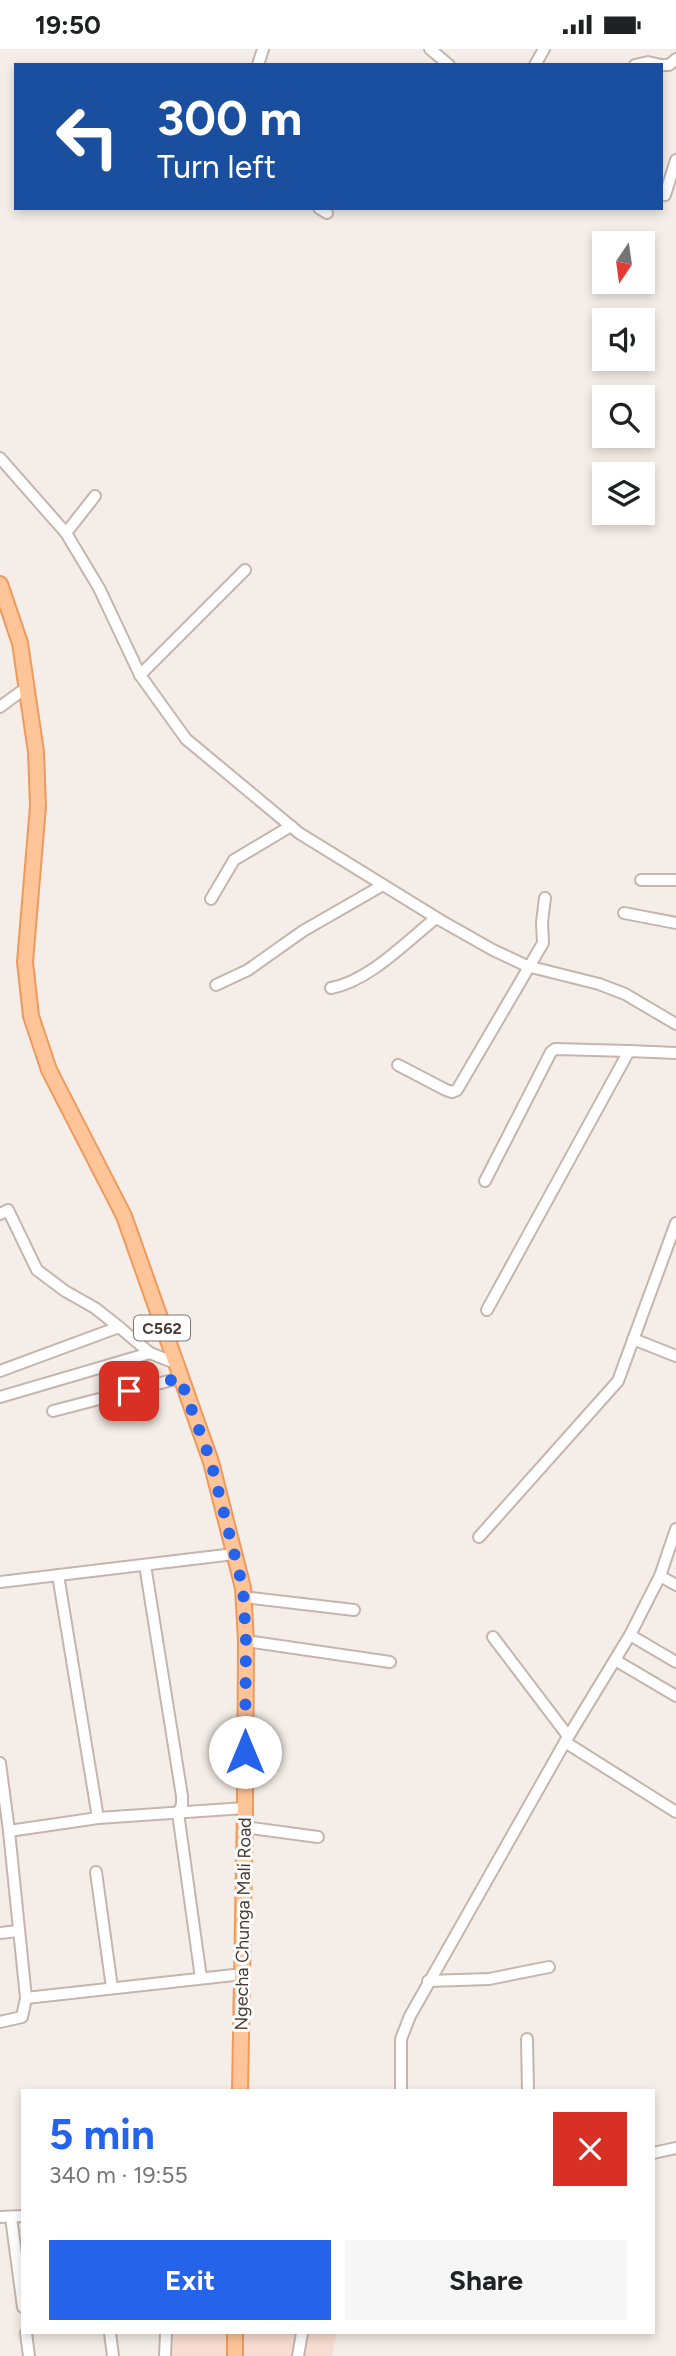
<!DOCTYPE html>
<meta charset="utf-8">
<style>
:root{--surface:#fff;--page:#f6f6f6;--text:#202124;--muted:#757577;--accent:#2563eb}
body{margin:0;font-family:Figtree,sans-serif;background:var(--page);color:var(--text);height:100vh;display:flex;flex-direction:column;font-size:26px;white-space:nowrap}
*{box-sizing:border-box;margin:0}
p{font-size:23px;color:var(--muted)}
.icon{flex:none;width:38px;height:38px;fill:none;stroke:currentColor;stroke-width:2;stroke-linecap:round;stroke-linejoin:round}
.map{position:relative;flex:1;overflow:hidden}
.panel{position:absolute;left:21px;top:2040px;width:634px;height:245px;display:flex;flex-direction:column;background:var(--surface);border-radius:0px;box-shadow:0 4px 10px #0003}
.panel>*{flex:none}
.banner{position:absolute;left:14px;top:14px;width:649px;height:147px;border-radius:0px;box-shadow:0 4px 10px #0003;background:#1a4fa0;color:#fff;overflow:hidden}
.needle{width:46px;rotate:193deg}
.buttons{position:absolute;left:592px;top:182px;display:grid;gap:14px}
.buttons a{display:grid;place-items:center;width:63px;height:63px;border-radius:0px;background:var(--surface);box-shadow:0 4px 10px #0003;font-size:35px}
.pin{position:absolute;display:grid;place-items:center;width:60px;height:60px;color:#fff;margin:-30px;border-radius:14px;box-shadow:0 4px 10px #0006}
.me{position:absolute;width:77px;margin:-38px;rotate:0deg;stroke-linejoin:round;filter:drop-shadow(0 0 5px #0008)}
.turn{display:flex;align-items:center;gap:24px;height:147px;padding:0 28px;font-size:32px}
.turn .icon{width:91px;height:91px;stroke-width:2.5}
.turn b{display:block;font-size:49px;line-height:60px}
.round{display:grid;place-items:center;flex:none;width:74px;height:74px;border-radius:0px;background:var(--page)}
.headline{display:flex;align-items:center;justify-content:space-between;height:119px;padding:0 28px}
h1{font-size:42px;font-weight:700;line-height:52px;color:var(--accent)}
.action{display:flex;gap:14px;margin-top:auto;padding:14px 28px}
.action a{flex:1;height:80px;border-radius:0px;background:var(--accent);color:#fff;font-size:28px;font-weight:700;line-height:80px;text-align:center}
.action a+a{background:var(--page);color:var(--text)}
.status{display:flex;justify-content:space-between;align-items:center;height:49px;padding:0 35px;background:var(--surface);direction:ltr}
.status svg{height:19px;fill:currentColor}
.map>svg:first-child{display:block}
.commercial{fill:#f9ddd2}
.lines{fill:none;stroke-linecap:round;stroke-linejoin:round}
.minor-casing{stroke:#c5b5ad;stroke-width:14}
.major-casing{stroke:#ee9a5d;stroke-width:18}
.minor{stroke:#fff;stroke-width:10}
.major{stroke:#ffc497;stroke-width:14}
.route{stroke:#2563eb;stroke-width:12;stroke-dasharray:0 21.6}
.labels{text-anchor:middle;stroke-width:6;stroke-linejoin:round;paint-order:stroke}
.shield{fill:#fff;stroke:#807672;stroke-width:2}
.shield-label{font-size:16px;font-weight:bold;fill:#4a3c36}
.street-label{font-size:18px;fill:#4a3c36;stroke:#fff}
</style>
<div class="status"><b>19:50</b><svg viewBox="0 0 49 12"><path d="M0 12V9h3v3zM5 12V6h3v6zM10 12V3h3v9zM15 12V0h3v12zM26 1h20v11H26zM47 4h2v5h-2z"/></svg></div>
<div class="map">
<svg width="676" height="2307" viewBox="0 0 676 2307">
<rect width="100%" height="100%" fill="#f5eee8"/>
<path class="commercial" d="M173,2284H337L332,2307H172Z"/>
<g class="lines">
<defs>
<g id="minor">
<path d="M430,0L449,16"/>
<path d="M258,16L263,0"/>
<path d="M535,16L544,0"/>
<path d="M635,16L648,13L661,16"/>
<path d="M662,16H669L676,10"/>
<path d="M665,146L676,111"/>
<path d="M319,159L327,164"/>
<path d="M0,409L66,484L99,539L140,626L186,690L299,784L440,871L493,901L527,917L599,935L625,945L676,975"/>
<path d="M66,484L95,447"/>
<path d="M140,626L245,521"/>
<path d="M0,658L27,638"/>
<path d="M641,831H676"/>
<path d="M211,850L234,811L291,777"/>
<path d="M624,864L676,874"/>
<path d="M216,936L248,921L303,882L383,836"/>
<path d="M331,939C369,932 406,893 436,869"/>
<path d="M398,1016L446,1041L452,1043L457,1041L543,894L542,873L545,849"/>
<path d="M485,1132L551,1003L555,1000L629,1002"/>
<path d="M0,1165L8,1161L37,1221L65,1242L95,1259L119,1278"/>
<path d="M487,1261L629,1002L676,1004"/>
<path d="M633,1290L676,1307"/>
<path d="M0,1322L119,1278L150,1304L175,1314"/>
<path d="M0,1348L150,1304"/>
<path d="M53,1362L180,1329"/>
<path d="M479,1488L618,1332L676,1174"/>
<path d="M145,1516L182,1747V1756L178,1764L201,1929"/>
<path d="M58,1526L98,1769"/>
<path d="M660,1527L676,1536"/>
<path d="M0,1533L234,1505"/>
<path d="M244,1548L354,1561"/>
<path d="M630,1586L676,1613"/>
<path d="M493,1588L568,1687"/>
<path d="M246,1592L390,1613"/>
<path d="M615,1611L676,1647"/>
<path d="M565,1693L676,1763"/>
<path d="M0,1714L9,1782L26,1949L22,1968L0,1973"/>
<path d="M244,1778L318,1788"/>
<path d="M9,1782L98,1769L245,1759"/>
<path d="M96,1823L112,1939"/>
<path d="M0,1884L18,1882"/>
<path d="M428,1932L489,1930L549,1918"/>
<path d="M26,1949L243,1925"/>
<path d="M527,1990L528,2042"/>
<path d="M401,2042V1990L410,1967L565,1693L630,1586L660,1527L676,1480"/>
<path d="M653,2104L676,2099"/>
<path d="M0,2168L23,2167"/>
<path d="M11,2168L23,2258"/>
<path d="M26,2284L29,2307"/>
<path d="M110,2284L113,2307"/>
<path d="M165,2307L166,2284"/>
<path d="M298,2307L302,2284"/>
</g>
<g id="major">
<path d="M0,535L20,594L36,703L38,757L25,913L31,967L49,1021L124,1167L211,1413L243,1539L246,1592L245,1759L240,2042"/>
<path d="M235,2307V2284"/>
</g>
</defs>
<use href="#minor" class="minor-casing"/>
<use href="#major" class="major-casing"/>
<use href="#minor" class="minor"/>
<use href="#major" class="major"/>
</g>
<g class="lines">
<path class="route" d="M129,1342L180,1329L211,1413L243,1539L246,1592L245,1703"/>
</g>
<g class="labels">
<rect class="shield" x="134" y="1266.5" width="56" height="25" rx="5"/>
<g class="shield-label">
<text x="162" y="1285">C562</text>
</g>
<g class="street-label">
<text transform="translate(243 1875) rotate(-89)" y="6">Ngecha Chunga Mali Road</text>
</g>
</g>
</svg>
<div class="buttons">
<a><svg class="needle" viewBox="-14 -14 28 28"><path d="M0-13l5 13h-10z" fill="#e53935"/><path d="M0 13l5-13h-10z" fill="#757577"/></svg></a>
<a><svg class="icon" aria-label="sound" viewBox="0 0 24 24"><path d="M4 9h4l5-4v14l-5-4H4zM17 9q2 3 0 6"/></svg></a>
<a><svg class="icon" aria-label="search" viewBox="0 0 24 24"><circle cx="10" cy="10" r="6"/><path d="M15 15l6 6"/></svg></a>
<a><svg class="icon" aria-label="layers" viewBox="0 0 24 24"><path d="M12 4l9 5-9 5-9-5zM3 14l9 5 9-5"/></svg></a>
</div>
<div class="pin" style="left:129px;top:1342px;background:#d93025"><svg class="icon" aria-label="arrive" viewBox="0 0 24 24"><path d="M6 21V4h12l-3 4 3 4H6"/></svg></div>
<svg class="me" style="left:245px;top:1703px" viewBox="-20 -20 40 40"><circle r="19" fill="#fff"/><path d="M0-13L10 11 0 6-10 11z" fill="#2563eb"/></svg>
<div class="banner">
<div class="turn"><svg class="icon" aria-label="left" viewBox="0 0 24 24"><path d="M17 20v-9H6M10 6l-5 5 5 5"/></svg><div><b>300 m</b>Turn left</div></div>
</div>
<section class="panel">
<div class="headline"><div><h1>5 min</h1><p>340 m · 19:55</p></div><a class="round" style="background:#d93025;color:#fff"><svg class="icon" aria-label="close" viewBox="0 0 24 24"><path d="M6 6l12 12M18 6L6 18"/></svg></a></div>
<div class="action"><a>Exit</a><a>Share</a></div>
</section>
</div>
